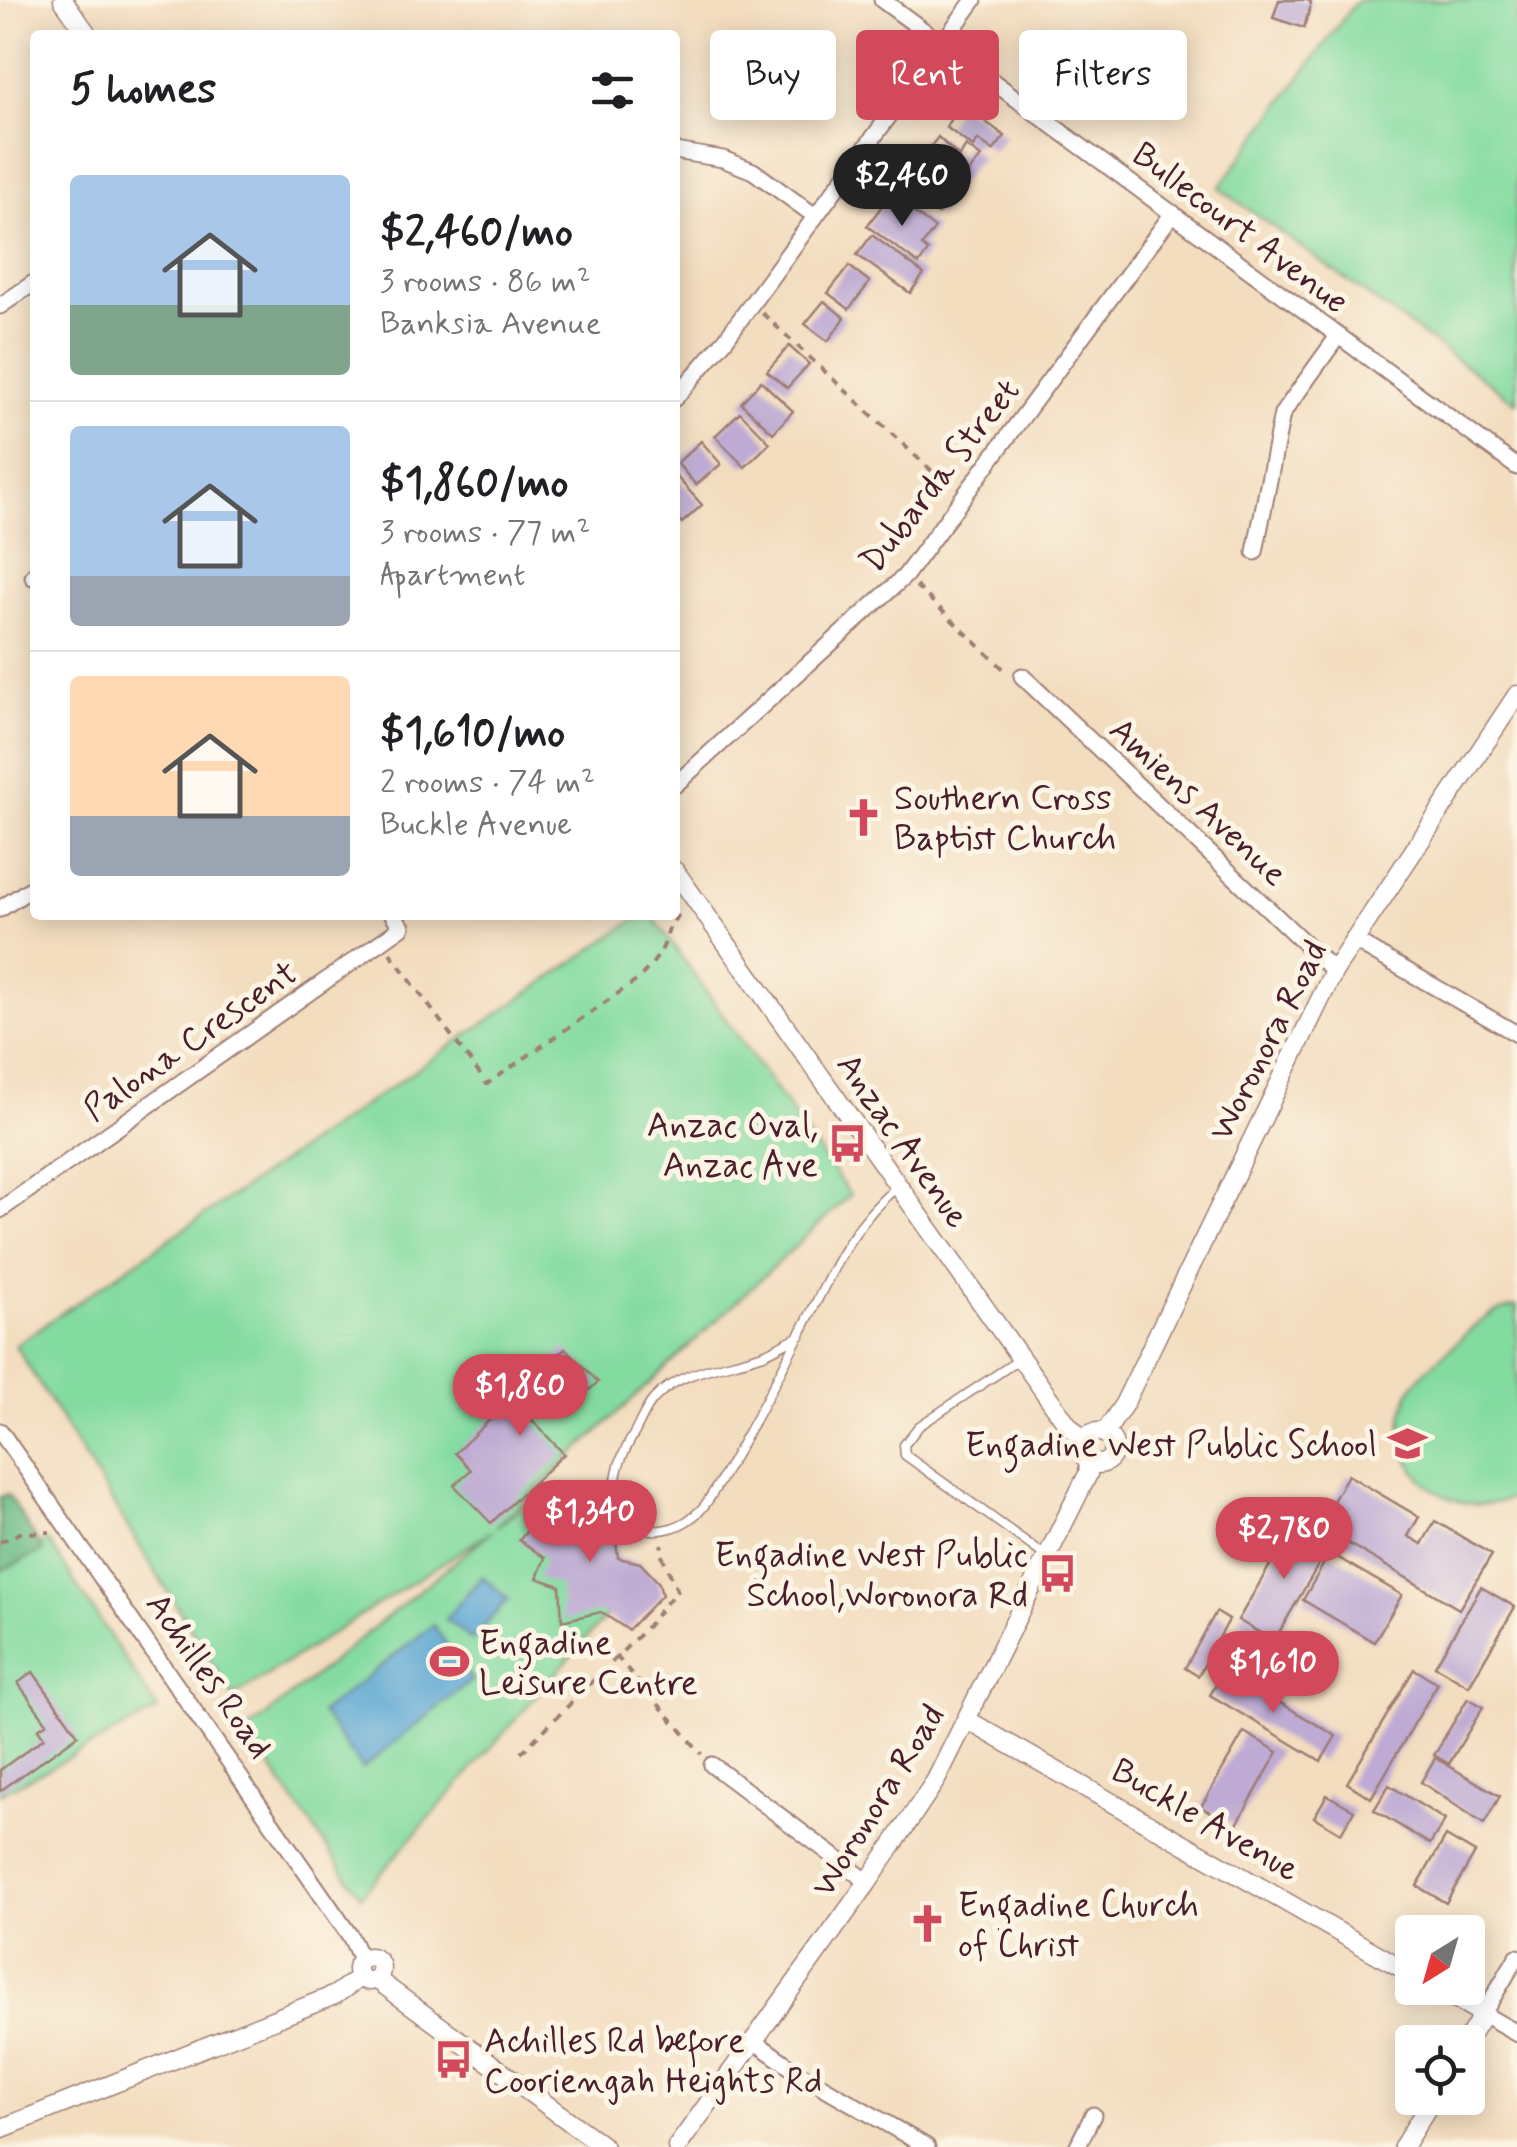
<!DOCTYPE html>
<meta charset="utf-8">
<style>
:root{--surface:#fff;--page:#f2f2f2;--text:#202124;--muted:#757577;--line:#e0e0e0;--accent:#d1495b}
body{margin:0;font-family:Mynerve,sans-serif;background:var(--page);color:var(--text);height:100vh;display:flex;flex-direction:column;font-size:38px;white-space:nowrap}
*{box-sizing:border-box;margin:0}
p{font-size:32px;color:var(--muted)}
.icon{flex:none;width:55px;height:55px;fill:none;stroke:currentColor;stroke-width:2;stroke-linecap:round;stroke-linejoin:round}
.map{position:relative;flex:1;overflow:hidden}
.sheet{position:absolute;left:30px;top:30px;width:650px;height:890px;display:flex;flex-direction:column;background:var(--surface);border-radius:10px;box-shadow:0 5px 25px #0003}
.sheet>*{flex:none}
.banner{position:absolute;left:710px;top:30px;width:655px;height:90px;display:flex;gap:20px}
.needle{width:65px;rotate:217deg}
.fabs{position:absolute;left:1395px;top:1915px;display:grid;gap:20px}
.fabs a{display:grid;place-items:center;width:90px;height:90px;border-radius:10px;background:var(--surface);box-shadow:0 5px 25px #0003;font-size:50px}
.price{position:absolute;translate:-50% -85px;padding:0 22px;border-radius:35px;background:var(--accent);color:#fff;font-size:32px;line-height:65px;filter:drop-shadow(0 2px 5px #0008)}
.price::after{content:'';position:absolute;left:50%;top:60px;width:30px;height:22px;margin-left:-15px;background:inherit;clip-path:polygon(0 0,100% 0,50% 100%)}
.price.selected{background:#222;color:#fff}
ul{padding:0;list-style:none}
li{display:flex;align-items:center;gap:30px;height:250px;padding:0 40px}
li+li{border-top:2px solid var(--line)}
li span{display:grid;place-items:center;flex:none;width:280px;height:200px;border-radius:10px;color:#555}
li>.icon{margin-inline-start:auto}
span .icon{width:120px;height:120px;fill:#fffc;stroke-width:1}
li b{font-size:42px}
h2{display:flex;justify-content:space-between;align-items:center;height:120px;padding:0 40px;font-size:42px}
.pill{padding:0 35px;border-radius:10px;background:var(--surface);box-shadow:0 5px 25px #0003;font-size:35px;line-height:90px}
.pill.selected{background:var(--accent);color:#fff}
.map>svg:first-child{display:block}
.green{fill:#83dba0;stroke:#667d66;stroke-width:2.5}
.forest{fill:#6abb86;stroke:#5a6d58;stroke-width:2.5}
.water{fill:#5ca7d4;stroke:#536380;stroke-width:2.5}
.building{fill:#beaad4}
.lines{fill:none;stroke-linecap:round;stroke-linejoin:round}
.service-casing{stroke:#9e7e75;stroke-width:11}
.minor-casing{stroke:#9e7e75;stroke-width:19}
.tertiary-casing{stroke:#9e7e75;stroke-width:21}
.path{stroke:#9e7e75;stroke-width:4;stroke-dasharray:8 8;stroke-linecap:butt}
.service{stroke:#fff;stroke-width:8}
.minor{stroke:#fff;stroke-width:15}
.tertiary{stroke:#fff;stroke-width:18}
.labels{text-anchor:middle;stroke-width:10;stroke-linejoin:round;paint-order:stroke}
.street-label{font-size:35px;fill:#4a1f2b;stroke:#fcf5e5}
.poi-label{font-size:35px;fill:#4a1f2b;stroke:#fcf5e5;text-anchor:start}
</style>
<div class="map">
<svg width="1517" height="2147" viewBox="0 0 1517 2147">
<rect width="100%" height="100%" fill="#fcf5e5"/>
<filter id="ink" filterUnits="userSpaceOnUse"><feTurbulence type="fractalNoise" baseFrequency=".01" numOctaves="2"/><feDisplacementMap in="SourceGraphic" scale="20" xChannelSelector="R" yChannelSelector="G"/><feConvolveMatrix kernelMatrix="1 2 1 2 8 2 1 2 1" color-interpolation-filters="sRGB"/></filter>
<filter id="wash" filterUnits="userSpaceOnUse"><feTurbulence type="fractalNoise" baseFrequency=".0048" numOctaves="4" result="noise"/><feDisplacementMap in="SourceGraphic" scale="40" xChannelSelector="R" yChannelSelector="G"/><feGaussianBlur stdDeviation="2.25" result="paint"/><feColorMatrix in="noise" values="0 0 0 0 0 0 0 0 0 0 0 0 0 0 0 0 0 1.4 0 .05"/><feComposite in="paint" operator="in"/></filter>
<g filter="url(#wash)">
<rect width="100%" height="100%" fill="#f3ddbf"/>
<g class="green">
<path d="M1357,0H1517V403L1219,188Z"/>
<path d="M642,915H652L850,1195L496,1527L527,1504L628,1591L361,1896L246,1732L492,1531L233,1697L15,1345Z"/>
<path d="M1517,1306V1495C1457,1527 1384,1472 1405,1405C1412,1379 1434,1363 1453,1346C1473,1327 1489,1310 1517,1306Z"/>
<path d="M48,1541L158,1710L0,1794V1563Z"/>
</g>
<path class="forest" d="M8,1494L43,1551L0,1571V1497Z"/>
<g class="water">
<path d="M482,1576L508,1599L472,1640L445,1619Z"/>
<path d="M433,1625L472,1680L362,1769L321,1713Z"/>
</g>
<g id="blocks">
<g class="building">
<path d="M1279,0H1308L1311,3L1304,28L1273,18Z"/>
<path d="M960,103L1005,136L993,151L978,140L973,147L946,127Z"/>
<path d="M938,137L959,157L966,146L981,157L960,183L956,180L954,183L921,159Z"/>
<path d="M915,166L953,195L938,214L900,186Z"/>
<path d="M890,195L935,228L922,246L928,251L919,264L867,226Z"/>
<path d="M872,235L924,274L910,293L857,255Z"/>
<path d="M849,266L870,282L849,309L828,293Z"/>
<path d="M824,301L845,318L828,341L805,324Z"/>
<path d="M789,346L809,364L787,388L767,371Z"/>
<path d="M761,381L793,411L773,433L741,403Z"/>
<path d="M740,412L770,443L745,467L715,436Z"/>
<path d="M701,441L721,464L696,485L677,463Z"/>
<path d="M675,475L702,505L682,523L675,516Z"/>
<path d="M565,1348L598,1382L566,1412L553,1398L531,1419L564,1454L491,1523L454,1485L471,1470L455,1453Z"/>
<path d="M1348,1475L1419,1517L1408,1536L1422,1544L1435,1521L1492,1555L1459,1609L1319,1526Z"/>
<path d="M583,1491L594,1521L613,1518L618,1558L640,1563L659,1583L662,1595L628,1630L601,1612L562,1621L560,1586L537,1578L545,1558L519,1540L546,1510Z"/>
<path d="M1294,1524L1330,1545L1274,1641L1238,1620Z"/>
<path d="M1330,1553L1402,1595L1374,1642L1303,1600Z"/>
<path d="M1481,1587L1515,1607L1469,1686L1435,1666Z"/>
<path d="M1216,1612L1229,1620L1198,1676L1185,1668Z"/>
<path d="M1414,1669L1438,1683L1371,1798L1347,1783Z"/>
<path d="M1225,1670L1336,1736L1321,1761L1210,1695Z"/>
<path d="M33,1672L78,1735L0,1791V1770L44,1738L38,1729L47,1723L18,1683Z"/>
<path d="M1468,1698L1483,1707L1449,1764L1434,1755Z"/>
<path d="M1244,1732L1278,1752L1236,1826L1201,1807Z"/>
<path d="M1435,1758L1500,1796L1484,1824L1421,1782Z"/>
<path d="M1389,1785L1445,1820L1430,1844L1374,1810Z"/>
<path d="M1327,1795L1354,1810L1341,1833L1314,1817Z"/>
<path d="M1446,1836L1475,1853L1446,1903L1417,1886Z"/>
</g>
</g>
</g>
<g filter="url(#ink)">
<use href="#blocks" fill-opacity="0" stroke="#9e7e75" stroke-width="2.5"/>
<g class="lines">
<defs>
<g id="service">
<path d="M800,1336C788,1341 777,1348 766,1353C729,1367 682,1368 654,1399C646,1407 641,1421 635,1432C624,1451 612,1473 617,1496C629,1547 687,1535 709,1499C743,1445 772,1388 801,1332C829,1279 850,1225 897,1187"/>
<path d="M1020,1359L919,1426L904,1445L905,1455L1047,1557"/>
</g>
<g id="minor">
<path d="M882,0L1517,467"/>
<path d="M675,151L723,159L753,171L815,216"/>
<path d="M0,306L35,282"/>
<path d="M675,398L725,340L974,0"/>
<path d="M1255,552L1282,414L1338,336"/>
<path d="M33,577L35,574"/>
<path d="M1022,676L1334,971"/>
<path d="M675,785L905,576L1173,213"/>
<path d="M0,909L35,886"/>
<path d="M1353,940L1517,1034"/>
<path d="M0,1210L402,927L393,915"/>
<path d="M0,1431L350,1936L361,1959"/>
<path d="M712,1765L868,1882"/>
<path d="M1517,1957L1483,2014L1517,2033"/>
<path d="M754,2041L796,2071L927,2147"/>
<path d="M1077,2147L1093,2115"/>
</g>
<g id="tertiary">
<path d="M63,0L88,35"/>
<path d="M675,871L1068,1425L1085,1442"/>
<path d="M1106,1431L1124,1404L1334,971L1517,695"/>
<circle cx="1098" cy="1448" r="16"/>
<path d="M967,1720L1412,1974"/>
<circle cx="369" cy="1969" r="12"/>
<path d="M376,1979L604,2147"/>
<path d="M1437,1988L1483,2014L1466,2042"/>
<path d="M0,2129L335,1995L360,1977"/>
<path d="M677,2147L868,1882L936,1780L1088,1474L1089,1463"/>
<path d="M1403,2147L1433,2098"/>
</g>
</defs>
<use href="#service" class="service-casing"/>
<use href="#minor" class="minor-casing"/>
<use href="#tertiary" class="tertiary-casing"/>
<g class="path">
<path d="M762,313L949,487"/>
<path d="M916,586L1007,672"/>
<path d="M390,953L487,1084L636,981C646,971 656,961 663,947C670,930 666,925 683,912"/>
<path d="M0,1542L20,1533L50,1532"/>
<path d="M616,1656L702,1754"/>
<path d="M521,1753L643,1631L677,1590L660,1551L662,1544"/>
</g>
<use href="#service" class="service"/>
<use href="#minor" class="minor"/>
<use href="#tertiary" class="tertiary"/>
</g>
</g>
<defs>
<symbol id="church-bare" viewBox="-9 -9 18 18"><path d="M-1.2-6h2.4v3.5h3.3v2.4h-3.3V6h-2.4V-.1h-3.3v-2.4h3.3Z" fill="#d1495b" stroke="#fcf5e5" stroke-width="2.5" paint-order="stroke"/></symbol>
<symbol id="bus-bare" viewBox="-9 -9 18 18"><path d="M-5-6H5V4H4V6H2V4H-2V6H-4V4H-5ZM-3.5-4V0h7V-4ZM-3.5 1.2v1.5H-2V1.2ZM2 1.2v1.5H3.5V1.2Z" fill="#d1495b" stroke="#fcf5e5" stroke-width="2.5" paint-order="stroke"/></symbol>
<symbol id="school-bare" viewBox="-9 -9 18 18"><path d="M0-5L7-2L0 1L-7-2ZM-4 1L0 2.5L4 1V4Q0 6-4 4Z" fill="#d1495b" stroke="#fcf5e5" stroke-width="2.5" paint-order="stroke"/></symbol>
<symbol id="stadium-bare" viewBox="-9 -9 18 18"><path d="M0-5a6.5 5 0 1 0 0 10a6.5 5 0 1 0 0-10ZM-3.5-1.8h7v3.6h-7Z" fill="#d1495b" stroke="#fcf5e5" stroke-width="2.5" paint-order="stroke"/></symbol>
</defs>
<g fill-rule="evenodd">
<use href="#church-bare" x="836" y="790" width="55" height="55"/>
<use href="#bus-bare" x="820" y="1116" width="55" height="55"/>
<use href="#school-bare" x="1380" y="1416" width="55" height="55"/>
<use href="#bus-bare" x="1030" y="1546" width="55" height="55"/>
<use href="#stadium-bare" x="422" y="1634" width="55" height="55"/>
<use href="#church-bare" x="900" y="1896" width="55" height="55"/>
<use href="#bus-bare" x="426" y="2032" width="55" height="55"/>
</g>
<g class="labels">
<g class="street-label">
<text transform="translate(1241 227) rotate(37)" y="12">Bullecourt Avenue</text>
<text transform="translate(939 475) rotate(-52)" y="12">Dubarda Street</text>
<text transform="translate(1199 801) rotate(43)" y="12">Amiens Avenue</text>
<text transform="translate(190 1040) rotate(-35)" y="12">Palona Crescent</text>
<text transform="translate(1267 1040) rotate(-63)" y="12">Woronora Road</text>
<text transform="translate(904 1140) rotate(55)" y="12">Anzac Avenue</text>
<text transform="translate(210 1675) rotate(55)" y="12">Achilles Road</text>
<text transform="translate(877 1800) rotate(-58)" y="12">Woronora Road</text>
<text transform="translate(1206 1819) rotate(30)" y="12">Buckle Avenue</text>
</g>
<g class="poi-label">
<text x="894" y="809">Southern Cross<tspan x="894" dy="40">Baptist Church</tspan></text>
<text x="818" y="1136" text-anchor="end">Anzac Oval,<tspan x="818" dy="40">Anzac Ave</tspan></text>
<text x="1377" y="1456" text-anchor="end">Engadine West Public School</text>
<text x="1028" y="1566" text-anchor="end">Engadine West Public<tspan x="1028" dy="40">School,Woronora Rd</tspan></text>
<text x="479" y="1654">Engadine<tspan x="479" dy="40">Leisure Centre</tspan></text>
<text x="958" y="1916">Engadine Church<tspan x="958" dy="40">of Christ</tspan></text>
<text x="484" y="2052">Achilles Rd before<tspan x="484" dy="40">Cooriengah Heights Rd</tspan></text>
</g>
</g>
</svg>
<div class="fabs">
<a><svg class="needle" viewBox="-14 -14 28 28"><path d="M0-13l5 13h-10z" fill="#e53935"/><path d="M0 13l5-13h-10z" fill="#757577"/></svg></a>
<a><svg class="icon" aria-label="locate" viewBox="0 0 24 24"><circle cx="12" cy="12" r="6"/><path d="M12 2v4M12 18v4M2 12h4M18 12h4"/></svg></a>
</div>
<b class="price selected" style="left:902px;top:229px">$2,460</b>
<b class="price" style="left:520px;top:1439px">$1,860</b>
<b class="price" style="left:590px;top:1565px">$1,340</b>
<b class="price" style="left:1284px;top:1582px">$2,780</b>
<b class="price" style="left:1273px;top:1716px">$1,610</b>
<div class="banner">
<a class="pill">Buy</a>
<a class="pill selected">Rent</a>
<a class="pill">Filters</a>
</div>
<section class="sheet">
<h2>5 homes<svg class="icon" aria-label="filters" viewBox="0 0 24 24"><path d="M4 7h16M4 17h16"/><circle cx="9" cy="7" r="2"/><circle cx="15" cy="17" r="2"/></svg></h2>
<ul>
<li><span style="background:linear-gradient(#a9c7e8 65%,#7fa58c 0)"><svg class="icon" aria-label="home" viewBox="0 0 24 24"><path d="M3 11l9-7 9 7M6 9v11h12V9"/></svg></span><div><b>$2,460/mo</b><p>3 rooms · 86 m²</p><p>Banksia Avenue</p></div></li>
<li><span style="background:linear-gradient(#a9c7e8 75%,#9aa5b1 0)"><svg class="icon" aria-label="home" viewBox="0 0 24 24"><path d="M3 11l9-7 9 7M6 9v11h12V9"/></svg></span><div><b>$1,860/mo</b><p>3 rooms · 77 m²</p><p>Apartment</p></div></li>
<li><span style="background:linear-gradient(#ffd9b3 70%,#9aa5b1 0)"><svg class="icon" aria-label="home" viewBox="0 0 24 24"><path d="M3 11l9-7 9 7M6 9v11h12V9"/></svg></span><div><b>$1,610/mo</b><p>2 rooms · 74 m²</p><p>Buckle Avenue</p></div></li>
</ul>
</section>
</div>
